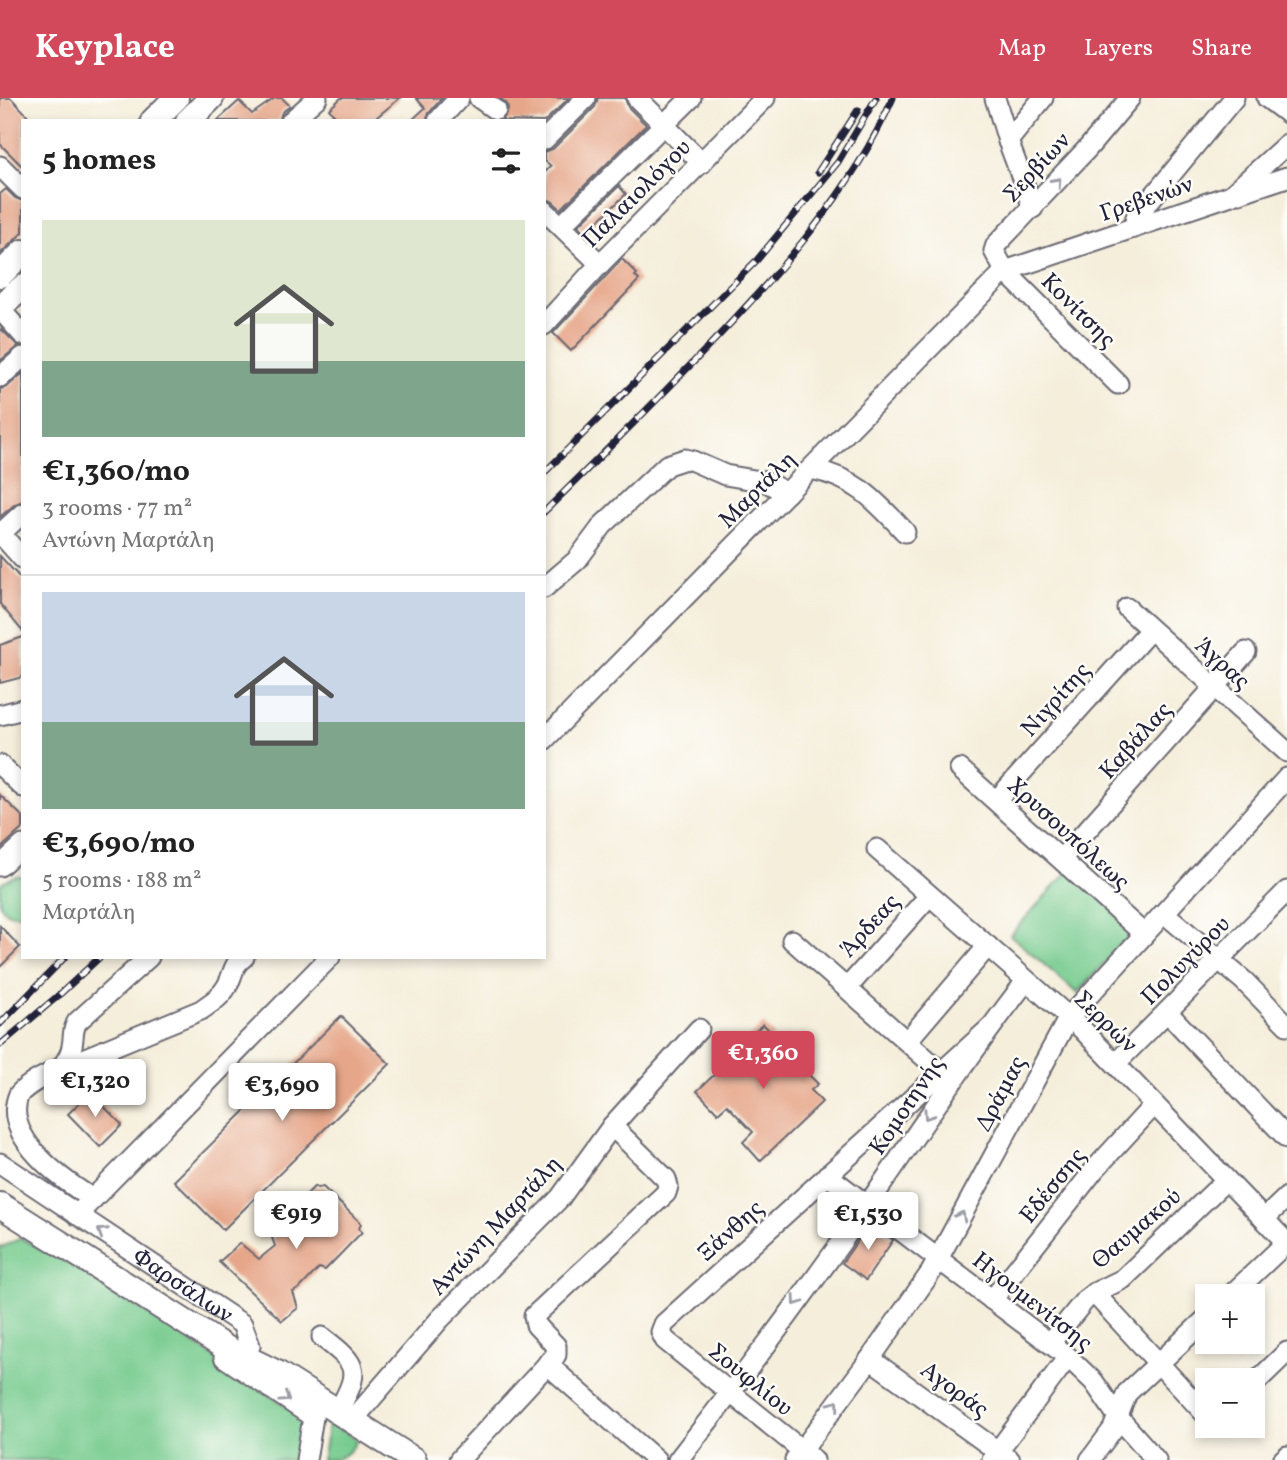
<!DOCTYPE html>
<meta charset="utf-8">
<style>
:root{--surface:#fff;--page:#f2f2f2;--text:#222;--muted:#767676;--line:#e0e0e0;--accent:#d1495b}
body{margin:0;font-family:Vollkorn,serif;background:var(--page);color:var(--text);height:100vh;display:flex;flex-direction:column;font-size:26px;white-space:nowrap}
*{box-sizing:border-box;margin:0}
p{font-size:23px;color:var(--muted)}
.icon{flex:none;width:38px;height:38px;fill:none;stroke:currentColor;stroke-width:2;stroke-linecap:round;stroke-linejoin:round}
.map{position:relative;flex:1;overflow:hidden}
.details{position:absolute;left:21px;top:21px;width:525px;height:840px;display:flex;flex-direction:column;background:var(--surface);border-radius:0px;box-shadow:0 4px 10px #0003}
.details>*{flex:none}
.tools{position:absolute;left:1195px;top:1186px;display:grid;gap:14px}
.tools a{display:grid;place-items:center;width:70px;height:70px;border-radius:0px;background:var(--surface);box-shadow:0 4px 10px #0003;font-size:35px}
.price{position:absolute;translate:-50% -60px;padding:0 16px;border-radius:7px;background:#fff;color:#222;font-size:23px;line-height:46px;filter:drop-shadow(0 2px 4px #0008)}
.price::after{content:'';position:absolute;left:50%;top:42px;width:21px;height:16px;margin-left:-10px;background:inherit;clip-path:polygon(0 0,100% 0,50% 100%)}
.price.active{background:var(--accent);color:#fff}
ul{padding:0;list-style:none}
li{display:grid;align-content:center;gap:14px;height:371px;padding:0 21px}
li+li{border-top:2px solid var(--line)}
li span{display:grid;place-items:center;height:217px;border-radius:0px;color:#555}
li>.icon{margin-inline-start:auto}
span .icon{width:126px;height:126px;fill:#fffc;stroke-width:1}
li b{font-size:30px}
h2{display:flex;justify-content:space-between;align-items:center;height:84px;padding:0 21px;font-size:30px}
header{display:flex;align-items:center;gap:42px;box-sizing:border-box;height:98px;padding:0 35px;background:var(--accent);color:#fff}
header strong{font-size:33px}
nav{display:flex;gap:38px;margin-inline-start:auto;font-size:24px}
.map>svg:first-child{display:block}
.green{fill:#75ca8d;stroke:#4c7664;stroke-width:2}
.building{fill:#e6a689}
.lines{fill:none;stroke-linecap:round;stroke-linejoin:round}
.minor-casing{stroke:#6c6973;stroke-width:23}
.major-casing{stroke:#6c6973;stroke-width:28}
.minor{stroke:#fff;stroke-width:19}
.major{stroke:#fff;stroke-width:24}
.rail-casing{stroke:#22223b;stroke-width:7}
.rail{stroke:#fdfcf7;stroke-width:4.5;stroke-dasharray:13;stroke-linecap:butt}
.oneway{stroke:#9c9ca7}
.labels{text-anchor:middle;stroke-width:5;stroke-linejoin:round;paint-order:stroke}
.street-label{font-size:24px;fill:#22223b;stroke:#fdfcf7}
</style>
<header>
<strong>Keyplace</strong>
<nav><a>Map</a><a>Layers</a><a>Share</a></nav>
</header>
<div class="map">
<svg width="1287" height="1362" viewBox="0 0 1287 1362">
<rect width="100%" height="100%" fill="#fdfcf7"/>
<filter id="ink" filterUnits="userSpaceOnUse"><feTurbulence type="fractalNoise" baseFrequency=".0143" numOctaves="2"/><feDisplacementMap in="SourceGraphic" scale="14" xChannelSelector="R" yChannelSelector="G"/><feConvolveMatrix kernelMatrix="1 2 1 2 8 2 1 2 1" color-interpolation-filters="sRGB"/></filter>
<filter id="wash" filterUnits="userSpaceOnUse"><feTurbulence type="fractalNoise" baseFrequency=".00686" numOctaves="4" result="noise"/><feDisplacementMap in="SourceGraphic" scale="28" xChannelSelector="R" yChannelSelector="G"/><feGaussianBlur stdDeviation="1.57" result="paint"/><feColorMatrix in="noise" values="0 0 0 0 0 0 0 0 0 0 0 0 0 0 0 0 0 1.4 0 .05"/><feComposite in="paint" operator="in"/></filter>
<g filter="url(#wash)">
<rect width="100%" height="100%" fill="#f5eedb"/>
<g class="green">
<path d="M1069,772L1135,832L1077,895L1010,837Z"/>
<path d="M16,778L23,779V815C13,818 5,815 0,807V787L4,783Z"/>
<path d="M21,1140L69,1166L212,1257L306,1322L298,1362H0V1150Z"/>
<path d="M329,1324L357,1342C349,1358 339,1362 322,1362Z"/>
</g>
<g id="blocks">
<g class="building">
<path d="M0,0H11L33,23H23V69L0,46Z"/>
<path d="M275,0H282L290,8L282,14L279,23H217L239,3L252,16Z"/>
<path d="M341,0H400L372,23H339L329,11Z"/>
<path d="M416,0H442L429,15L426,23H411L425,10Z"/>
<path d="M500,0H569L544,24L502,23L508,12L507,6Z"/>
<path d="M598,0H625L628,9L646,27L561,111L552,103L544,100V75L551,68L544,62V54L553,51L595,9Z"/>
<path d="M619,88L626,96L586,135L578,128Z"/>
<path d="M6,91L15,100L23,103V134L0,156V96Z"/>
<path d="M622,161L637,176L635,178L639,182L571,253L553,235Z"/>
<path d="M1,231L18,248L0,263V232Z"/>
<path d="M23,275V403L15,406L0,419V291L7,289Z"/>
<path d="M0,458L23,483V534L0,506Z"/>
<path d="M23,539V579L0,585V547Z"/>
<path d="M0,697L23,719V730L0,751Z"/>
<path d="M0,828L20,849L0,869Z"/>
<path d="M341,918L390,966L223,1132L174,1083Z"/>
<path d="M763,926L774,937L772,939L818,986L811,992L822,1004L760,1063L743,1044L753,1034L727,1007L718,1015L697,993L738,954L736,951Z"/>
<path d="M90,994L122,1027L100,1049L68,1016Z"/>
<path d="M315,1088L317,1090L323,1089L361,1125L359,1131L362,1134L325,1172L319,1170L300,1190L293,1194L298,1210L282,1223L219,1164L240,1145L259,1161L275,1148L272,1140L279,1133L278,1130L280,1128L277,1125Z"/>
<path d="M870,1125L893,1142L866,1182L842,1165Z"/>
</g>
</g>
</g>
<g filter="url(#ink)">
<use href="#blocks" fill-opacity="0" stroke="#6c6973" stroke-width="2"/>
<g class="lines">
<defs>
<g id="minor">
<path d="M479,0L496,12"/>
<path d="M637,0L702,65"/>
<path d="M995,0L1008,43L1033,110"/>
<path d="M1267,0L1287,15"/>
<path d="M291,23L317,0"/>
<path d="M438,23L459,0"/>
<path d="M544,42L586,0"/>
<path d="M1008,43L1043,0"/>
<path d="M0,68L23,91"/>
<path d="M1239,95L1287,79"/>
<path d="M544,112L600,166"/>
<path d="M561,128L691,0"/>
<path d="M1134,130L1136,119L1234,0"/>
<path d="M0,206L7,219L23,237"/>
<path d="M544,227L600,166L765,0"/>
<path d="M0,279L23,259"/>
<path d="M1118,286L1005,173L994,153L996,147L1088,50L1130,0"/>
<path d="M811,371C856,380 875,402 905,434"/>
<path d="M0,435L23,461"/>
<path d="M0,436L23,415"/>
<path d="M544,490L577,462L603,427L667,367L685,361L693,363L725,377L766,384L787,395"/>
<path d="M1127,510L1287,654"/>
<path d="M0,617L23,611"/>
<path d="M544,642L1005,173L1231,97L1287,46"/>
<path d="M0,667L23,689"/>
<path d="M960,671L1144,836"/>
<path d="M996,703L1150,532"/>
<path d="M877,751L1081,930L1287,1145"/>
<path d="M1061,761L1246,554"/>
<path d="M0,768L23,747"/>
<path d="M1164,815L1244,883L1287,927"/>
<path d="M792,842L948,980"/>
<path d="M847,890L929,798"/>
<path d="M1168,915L1287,1040"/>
<path d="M907,943L988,848"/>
<path d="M1116,965L1287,793"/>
<path d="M61,970C66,963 71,957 72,948C74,939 72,932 77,924L149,859"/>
<path id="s1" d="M0,1065L242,1226L250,1248"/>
<path d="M827,1077L1068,1259L1094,1284L1118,1319L1156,1362"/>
<path d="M93,1101C64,1083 0,1039 19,996C30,984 47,977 61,970L201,912C211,905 221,899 227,888C234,877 231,868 244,859"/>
<path d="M77,1117L330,859"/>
<path d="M1264,1121L1287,1099"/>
<path d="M1094,1195L1208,1319"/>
<path d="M1229,1199L1287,1144"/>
<path d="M992,1202L1095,1071L1154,1007"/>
<path d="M322,1239C360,1268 360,1272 338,1314"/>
<path d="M1050,1245L1085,1202L1094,1195L1123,1181L1226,1082"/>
<path d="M224,1259L313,1319"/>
<path d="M870,1261L1010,1362"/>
<path d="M547,1266L656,1362"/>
<path d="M1253,1287L1287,1254"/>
<path d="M352,1323L440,1221L560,1100L612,1028L699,931"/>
<path d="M992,1361L1068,1259"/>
<path d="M306,1362L313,1319L311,1307"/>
<path d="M459,1362L556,1257V1248L536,1227L534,1218L666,1095L668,1088L666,1081L612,1028"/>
<path d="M678,1362C744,1278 808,1192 869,1105C921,1030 970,955 1026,883"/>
<path d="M795,1362L870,1261L931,1174L1069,919L1287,680"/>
<path d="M814,1362L665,1242L661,1234L664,1226L991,929"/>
<path d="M1090,1362L1113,1331L1127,1295L1208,1219"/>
<path d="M1283,1362L1287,1358"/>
</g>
<g id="major">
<path d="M153,23L176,0"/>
<path d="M188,23L211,0"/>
<path d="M0,177L23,154"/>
<path d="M0,209L23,189"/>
<path d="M0,1107L226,1250L277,1275L414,1362"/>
</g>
</defs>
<use href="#minor" class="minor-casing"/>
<use href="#major" class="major-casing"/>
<use href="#minor" class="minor"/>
<use href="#major" class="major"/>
<defs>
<g id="rail">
<path d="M818,74L858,12"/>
<path d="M544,375L757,162L838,64L876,0"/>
<path d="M544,414C599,360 653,306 706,251C778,176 851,96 893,0"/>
<path d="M0,926L65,859"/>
<path d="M0,947L59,897L100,859"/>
</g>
</defs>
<use href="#rail" class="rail-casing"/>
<use href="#rail" class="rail"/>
</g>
<defs><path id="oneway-chevron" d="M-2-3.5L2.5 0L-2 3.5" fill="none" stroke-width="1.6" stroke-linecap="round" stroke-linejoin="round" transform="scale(1.75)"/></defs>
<g class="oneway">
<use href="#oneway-chevron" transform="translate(1057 84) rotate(-48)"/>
<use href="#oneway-chevron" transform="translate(928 1017) rotate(124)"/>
<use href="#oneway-chevron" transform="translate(961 1118) rotate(-62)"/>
<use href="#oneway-chevron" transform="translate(102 1134) rotate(-147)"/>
<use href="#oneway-chevron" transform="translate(797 1203) rotate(126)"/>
<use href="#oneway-chevron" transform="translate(285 1300) rotate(34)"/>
<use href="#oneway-chevron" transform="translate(835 1307) rotate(-53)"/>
</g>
</g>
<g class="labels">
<g class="street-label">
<text transform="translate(1036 69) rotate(-47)" y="8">Σερβίων</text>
<text transform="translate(636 95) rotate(-45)" y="8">Παλαιολόγου</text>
<text transform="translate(1146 100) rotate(-19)" y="8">Γρεβενών</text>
<text transform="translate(1079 212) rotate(45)" y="8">Κονίτσης</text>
<text transform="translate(757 391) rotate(-45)" y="8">Μαρτάλη</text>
<text transform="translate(1223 565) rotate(42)" y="8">Άγρας</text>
<text transform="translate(1055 601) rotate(-48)" y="8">Νιγρίτης</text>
<text transform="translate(1135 642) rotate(-48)" y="8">Καβάλας</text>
<text transform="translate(1069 735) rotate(42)" y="8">Χρυσουπόλεως</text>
<text transform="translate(869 827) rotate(-48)" y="8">Άρδεας</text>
<text transform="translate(1185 862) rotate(-45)" y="8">Πολυγύρου</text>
<text transform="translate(1106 923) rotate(44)" y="8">Σερρών</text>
<text transform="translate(1000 995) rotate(-62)" y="8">Δράμας</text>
<text transform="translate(906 1007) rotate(-56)" y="8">Κομοτηνής</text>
<text transform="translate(1052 1087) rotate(-51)" y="8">Εδέσσης</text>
<text transform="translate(495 1127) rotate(-47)" y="8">Αντώνη Μαρτάλη</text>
<text transform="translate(1136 1130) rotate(-41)" y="8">Θαυμακού</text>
<text transform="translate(730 1132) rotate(-42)" y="8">Ξάνθης</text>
<text dy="8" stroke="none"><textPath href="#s1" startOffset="220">Φαρσάλων</textPath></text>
<text transform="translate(1033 1203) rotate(38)" y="8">Ηγουμενίτσης</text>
<text transform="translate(751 1281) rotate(39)" y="8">Σουφλίου</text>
<text transform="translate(955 1291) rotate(36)" y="8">Αγοράς</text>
</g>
</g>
</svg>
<div class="tools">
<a>+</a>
<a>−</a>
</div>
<b class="price active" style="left:763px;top:993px">€1,360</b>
<b class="price" style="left:95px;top:1021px">€1,320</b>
<b class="price" style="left:282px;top:1025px">€3,690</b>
<b class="price" style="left:296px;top:1153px">€919</b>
<b class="price" style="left:868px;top:1154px">€1,530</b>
<section class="details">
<h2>5 homes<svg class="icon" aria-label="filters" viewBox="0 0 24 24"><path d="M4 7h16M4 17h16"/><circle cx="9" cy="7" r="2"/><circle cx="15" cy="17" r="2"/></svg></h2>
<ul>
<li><span style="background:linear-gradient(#dfe7d0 65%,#7fa58c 0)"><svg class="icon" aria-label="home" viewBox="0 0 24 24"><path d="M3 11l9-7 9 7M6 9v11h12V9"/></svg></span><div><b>€1,360/mo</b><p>3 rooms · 77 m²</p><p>Αντώνη Μαρτάλη</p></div></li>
<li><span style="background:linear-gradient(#c9d6e8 60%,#7fa58c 0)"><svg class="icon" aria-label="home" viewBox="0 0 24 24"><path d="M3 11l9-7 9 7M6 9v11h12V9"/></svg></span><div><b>€3,690/mo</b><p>5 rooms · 188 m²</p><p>Μαρτάλη</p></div></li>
</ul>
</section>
</div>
